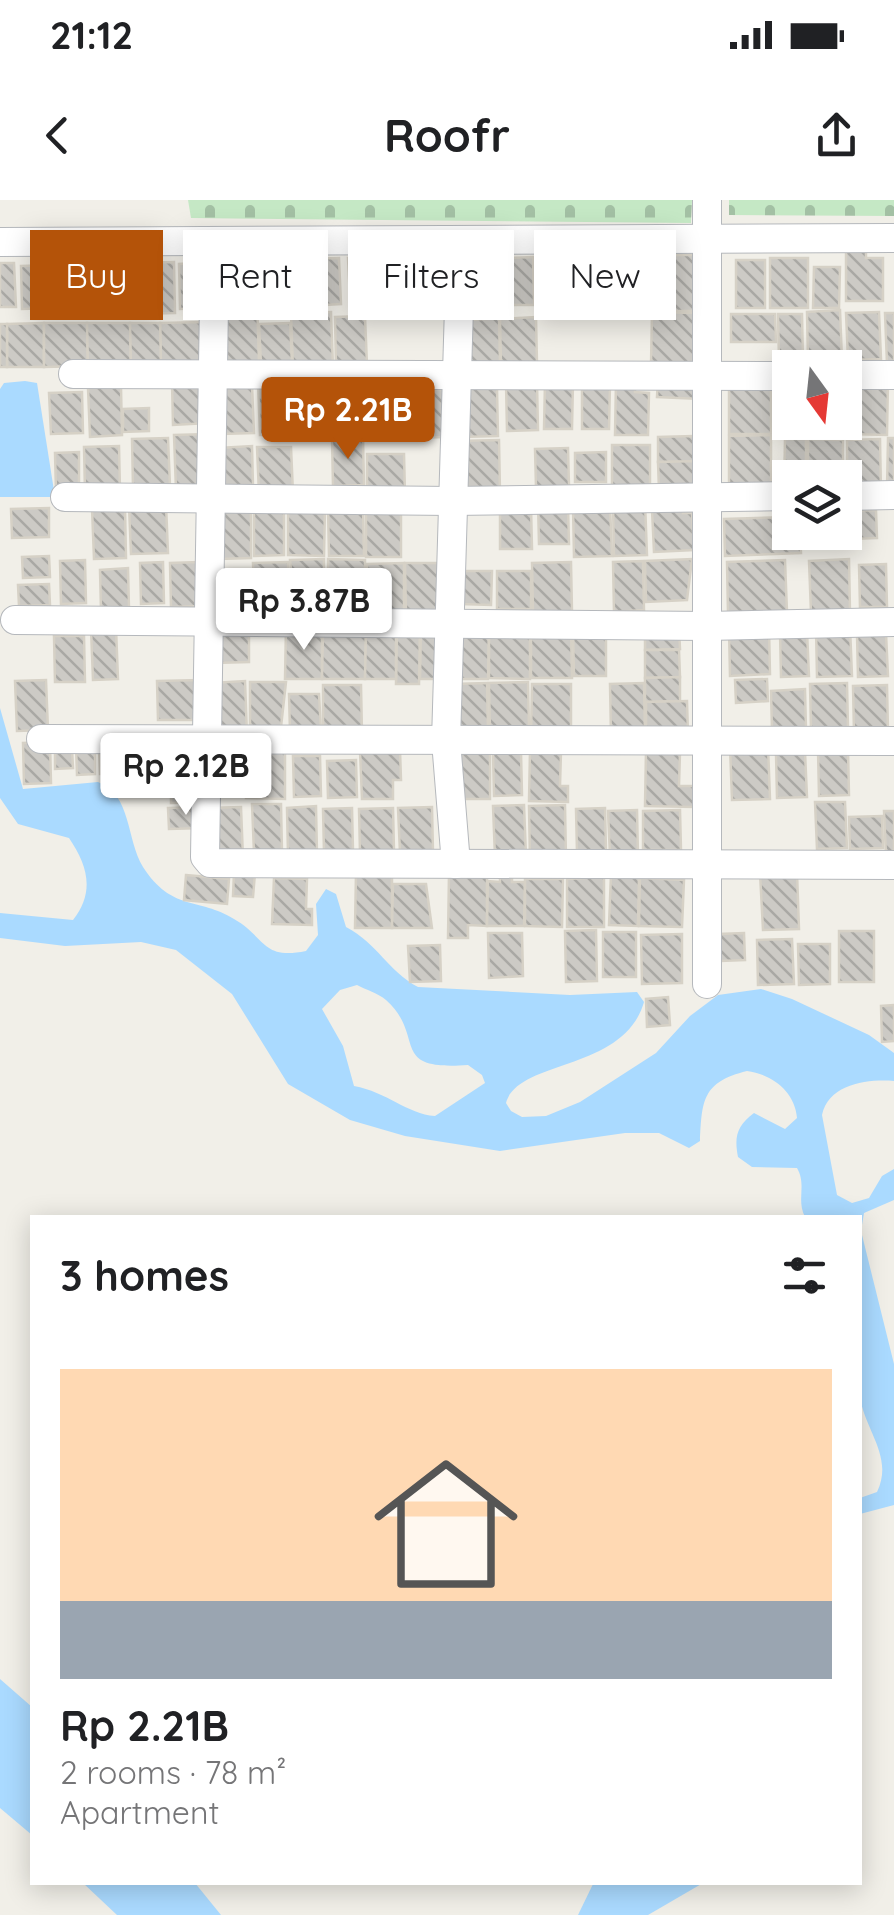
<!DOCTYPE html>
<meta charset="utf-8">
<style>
:root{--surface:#fff;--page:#f2f2f2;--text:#202124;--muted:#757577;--accent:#b45309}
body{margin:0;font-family:Quicksand,sans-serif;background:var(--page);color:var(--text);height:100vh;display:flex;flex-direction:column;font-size:38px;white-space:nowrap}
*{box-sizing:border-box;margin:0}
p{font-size:32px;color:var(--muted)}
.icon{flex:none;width:55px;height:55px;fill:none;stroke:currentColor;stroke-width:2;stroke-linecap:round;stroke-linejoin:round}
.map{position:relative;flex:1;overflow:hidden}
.side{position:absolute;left:30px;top:1015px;width:832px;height:670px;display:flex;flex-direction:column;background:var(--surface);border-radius:0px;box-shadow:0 5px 25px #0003}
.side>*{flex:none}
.hud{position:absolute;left:30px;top:30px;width:835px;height:90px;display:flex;gap:20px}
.needle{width:65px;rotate:165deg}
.controls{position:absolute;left:772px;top:150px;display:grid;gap:20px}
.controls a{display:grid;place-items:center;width:90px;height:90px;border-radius:0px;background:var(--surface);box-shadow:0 5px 25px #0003;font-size:50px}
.price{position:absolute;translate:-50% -85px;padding:0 22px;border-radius:10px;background:#fff;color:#222;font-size:32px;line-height:65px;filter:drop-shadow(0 2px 5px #0008)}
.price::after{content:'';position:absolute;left:50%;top:60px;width:30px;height:22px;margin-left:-15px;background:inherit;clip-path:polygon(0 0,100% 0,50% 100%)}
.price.selected{background:var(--accent);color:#fff}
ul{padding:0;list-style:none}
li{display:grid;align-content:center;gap:20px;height:530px;padding:0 30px}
li span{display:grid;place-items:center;height:310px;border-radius:0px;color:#555}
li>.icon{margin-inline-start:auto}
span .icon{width:180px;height:180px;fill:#fffc;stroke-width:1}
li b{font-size:42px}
h2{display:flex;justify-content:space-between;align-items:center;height:120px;padding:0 30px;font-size:42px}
.tag{padding:0 35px;border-radius:0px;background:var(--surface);box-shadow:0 5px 25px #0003;font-size:35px;line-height:90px}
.tag.selected{background:var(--accent);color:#fff}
.status{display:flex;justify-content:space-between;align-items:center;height:70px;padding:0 50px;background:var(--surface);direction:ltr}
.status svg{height:28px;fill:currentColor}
header{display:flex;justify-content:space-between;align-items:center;height:130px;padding:0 30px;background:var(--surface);font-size:45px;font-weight:700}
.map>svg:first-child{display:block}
.cemetery{fill:url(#cemetery-stones)}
.water{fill:#aadaff;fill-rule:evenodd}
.building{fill:url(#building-back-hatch);stroke:#d6d1c6;stroke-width:2.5}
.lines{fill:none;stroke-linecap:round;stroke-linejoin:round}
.street-casing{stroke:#b5b8bc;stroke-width:30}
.street{stroke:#fff;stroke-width:28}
</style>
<div class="status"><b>21:12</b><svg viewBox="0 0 49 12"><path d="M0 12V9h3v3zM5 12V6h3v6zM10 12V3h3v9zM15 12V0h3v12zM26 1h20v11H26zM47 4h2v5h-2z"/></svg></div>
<header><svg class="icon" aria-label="back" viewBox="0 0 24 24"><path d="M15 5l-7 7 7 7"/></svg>Roofr<svg class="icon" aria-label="share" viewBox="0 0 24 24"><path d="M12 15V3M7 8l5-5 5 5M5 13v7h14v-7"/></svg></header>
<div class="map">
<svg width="894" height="1715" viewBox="0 0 894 1715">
<defs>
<pattern id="cemetery-stones" width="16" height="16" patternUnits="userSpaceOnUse" patternTransform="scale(2.5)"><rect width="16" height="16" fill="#c5e8c5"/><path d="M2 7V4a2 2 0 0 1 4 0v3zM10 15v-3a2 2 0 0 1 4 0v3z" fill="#a3c0a4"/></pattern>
<pattern id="building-back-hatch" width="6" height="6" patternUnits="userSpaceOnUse" patternTransform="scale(2.5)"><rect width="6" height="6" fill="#cccac5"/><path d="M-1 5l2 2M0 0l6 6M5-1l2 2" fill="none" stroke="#a9a8a4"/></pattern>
</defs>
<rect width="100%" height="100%" fill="#f1efe8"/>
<g class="cemetery">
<path d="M188,0H692L691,23L191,18Z"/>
<path d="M729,0H894V16L729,15Z"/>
</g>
<g class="water">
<path d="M25,181L37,183L55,297H0V189L4,183Z"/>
<path d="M0,508L23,589L98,582C132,595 126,639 143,667C172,712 199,697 234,719C266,737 261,760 306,751L318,735L316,704L326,689L336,694L346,727C378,744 388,771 418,787L570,795L637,792L644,802C624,872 518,859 506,903L511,911L522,917L546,916L580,902L656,853L690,816L718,795L761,789L792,799L869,835L894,853V881C867,879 829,884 822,915L837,995L852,1003L869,998L882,976L894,969V1000L864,1013L861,1031L894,1164V1305L860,1314V1298L877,1292C894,1257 865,1231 860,1197C853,1144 860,1072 860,1018L805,1017C796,1000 807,985 797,968L752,967L738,957C734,936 737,926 754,913L785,929L797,918C795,891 771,874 747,871C702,882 702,901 700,941L689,948L659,933H625L500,951L405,936L350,920L288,884L232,794L176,750L141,742L65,746L0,738V713L73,720C95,692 88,666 69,638L18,624L0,598ZM357,785C366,790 378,793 386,800C427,837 387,871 468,865L482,875L485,883L435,916C407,914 387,892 354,886L343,846L322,809L340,790Z"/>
<path d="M0,1479L32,1507V1635L0,1608Z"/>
<path d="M594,1682H703V1683L648,1715H578Z"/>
<path d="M83,1683H195L221,1715H117Z"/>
</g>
<g class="building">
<path d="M846,49H866V58H883V101H846Z"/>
<path d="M621,55H652L651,111H620Z"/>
<path d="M653,55H695V111H652Z"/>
<path d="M453,56L455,109L419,110L418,57Z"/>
<path d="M378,57L380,98L350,99L348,58Z"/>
<path d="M414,57L416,114L386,115L384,58Z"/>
<path d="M500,57L501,109L465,110L464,58Z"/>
<path d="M533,57L534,105H511L509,58Z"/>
<path d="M129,58L130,106L95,107L94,59Z"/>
<path d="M339,58L341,104L307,106L306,59Z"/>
<rect x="770" y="58" width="38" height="50"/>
<path d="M298,60L299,105L270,106L269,61Z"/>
<rect x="736" y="60" width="29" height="48"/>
<path d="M174,62L175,113L137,114L135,63Z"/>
<path d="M209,62L210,108L180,109L179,64Z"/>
<path d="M260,62L261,93L228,94V63Z"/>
<path d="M0,63H14L16,107H0Z"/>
<path d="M53,65L54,108L22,109L21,66Z"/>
<path d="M540,67H577V114L540,115Z"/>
<path d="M814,67H840L839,108H813Z"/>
<path d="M257,98L259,164L224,165L222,99Z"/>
<path d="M840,110L842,160L808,161L807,112Z"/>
<path d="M331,112L333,168L293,169L291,113Z"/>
<path d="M652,112L694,113L693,165H651Z"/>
<path d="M879,112L881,159L848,160L846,113Z"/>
<path d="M885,113H894V164H887Z"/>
<path d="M731,114H775L776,142H731Z"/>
<path d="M778,114H802L803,162L779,163Z"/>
<path d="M365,116L367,165L336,166L335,117Z"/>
<path d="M536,117L537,163L501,164L500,119Z"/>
<path d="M499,118L500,164L470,165L469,120Z"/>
<path d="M204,122V165L161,166L160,123Z"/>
<path d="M44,123V167H7V124Z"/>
<path d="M44,123H87L88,166L44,167Z"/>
<path d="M87,123H130L131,166H88Z"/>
<path d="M130,123H160L161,166H131Z"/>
<path d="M290,123L292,163L261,164L259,124Z"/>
<rect x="0" y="124" width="7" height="43"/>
<path d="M658,178L701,180L700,199L657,197Z"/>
<rect x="336" y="180" width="32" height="53"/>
<rect x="729" y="180" width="42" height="54"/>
<path d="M207,181L208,223L173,225L172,182Z"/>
<path d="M326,181L327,229L297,231L296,182Z"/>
<path d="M616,181L635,182V192L649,193L648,235H615Z"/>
<path d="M289,182L291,234L260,235L258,183Z"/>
<path d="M537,182L538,230L507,231L506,183Z"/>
<path d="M545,182H573L572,229H544Z"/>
<path d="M849,182H888L887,235L848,234Z"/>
<path d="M582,183H610L609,229H582Z"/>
<path d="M252,185L254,233L221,234L219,186Z"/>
<path d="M121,187L122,235L90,237L88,188Z"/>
<path d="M773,187H790V222H808V233L772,232Z"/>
<path d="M497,188L498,236L460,237V189Z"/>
<path d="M444,189L446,237L409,238L408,190Z"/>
<path d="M82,192L83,233L51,234L49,193Z"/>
<path d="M404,192V238L371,239L370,193Z"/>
<path d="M149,208V231L123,232V209Z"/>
<path d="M808,222H844L843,234L808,233Z"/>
<path d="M209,234L211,289L176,290L174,235Z"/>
<path d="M771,235V290H729V236Z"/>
<path d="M693,236L694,262H658V237Z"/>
<path d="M363,237L364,285L333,286L332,238Z"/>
<path d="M168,238L170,286L133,287L132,239Z"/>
<path d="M888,238H894V290H887Z"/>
<path d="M785,239H806V278H790V290H784Z"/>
<path d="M808,239L843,240V278H808Z"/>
<path d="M880,239L881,292H847V240Z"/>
<path d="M499,240L500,293L458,294L457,241Z"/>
<rect x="612" y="245" width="38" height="48"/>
<path d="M119,246L120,291L85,292L84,247Z"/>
<path d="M252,246L253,286L220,287L219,248Z"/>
<path d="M257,247H291L293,293L259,294Z"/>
<path d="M568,248L569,286L536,287L535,249Z"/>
<path d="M79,252V292H56L55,253Z"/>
<path d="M606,252V282H575V253Z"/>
<path d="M367,254H404L405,294L367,295Z"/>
<path d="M700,261V290L659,291L658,262Z"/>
<path d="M284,302V355L254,356V309Z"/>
<path d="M538,302L568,306L569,344H539Z"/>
<path d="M645,302L647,355L614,356L613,303Z"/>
<path d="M166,304L168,353L131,354L129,306Z"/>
<path d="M363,305L364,356H329L328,309Z"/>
<rect x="366" y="305" width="35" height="52"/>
<path d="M610,305L612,356L574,357L573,306Z"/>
<path d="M500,306H531L532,349H500Z"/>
<path d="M125,307L126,358L94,359L92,308Z"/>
<path d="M49,308V337L12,338L11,309Z"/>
<path d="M251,308V358L219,359L218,309Z"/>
<path d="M325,308L324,356L288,355V309Z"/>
<path d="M683,308V313H692L694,350L654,352L652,310Z"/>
<path d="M876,310L877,338L852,339L851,311Z"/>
<path d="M790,317V332H800L801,353L725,356L724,319Z"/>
<path d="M49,356L50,377L23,378L22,357Z"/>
<path d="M324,359V417H296L290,360Z"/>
<path d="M328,359L365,360V414L328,415Z"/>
<path d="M692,359L687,400L646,402L645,361Z"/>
<path d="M849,359L850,412L811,413L809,361Z"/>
<path d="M85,360L86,403L61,404L60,361Z"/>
<path d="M785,360L787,412L728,414L727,362Z"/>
<path d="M643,361L644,410L614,412L613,362Z"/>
<path d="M163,362L164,403L141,404L140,363Z"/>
<path d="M199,362L200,406L171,407L170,363Z"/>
<path d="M288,362L290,410L255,411L253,363Z"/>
<path d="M571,362L572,411L533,412L532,363Z"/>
<path d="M404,363V415H368L367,364Z"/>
<path d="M405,363H446L447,414L406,415Z"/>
<path d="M886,364L887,407H860L859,365Z"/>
<path d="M128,368L129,409L101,411L100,370Z"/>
<path d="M461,371H492L491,405L461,404Z"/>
<rect x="497" y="371" width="34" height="38"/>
<path d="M49,384L50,405L19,406L18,385Z"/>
<path d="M286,426H322V479H285Z"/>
<path d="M215,427H249V462L215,463Z"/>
<path d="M397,427H420L419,484H396Z"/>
<path d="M850,427L852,476L817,477L816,428Z"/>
<path d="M116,428L118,479L93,480L91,429Z"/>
<path d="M421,428H443V479H420Z"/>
<path d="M454,428H489L488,479H454Z"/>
<path d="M489,428H530V479L489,478Z"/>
<path d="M531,428H571L572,478H531Z"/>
<path d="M645,428H679L680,449L645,450Z"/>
<path d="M769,428L770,474L730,476L729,429Z"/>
<path d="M606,430V476H574L573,431Z"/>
<path d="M807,431L809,476L781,477L780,432Z"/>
<path d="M323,432H366L365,479H322Z"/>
<path d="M366,432L396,433V479H365Z"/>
<path d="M886,433L888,476L858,477L857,434Z"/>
<path d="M54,436H84L85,482H55Z"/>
<path d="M645,450H679L680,477L645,478Z"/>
<path d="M680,477V501L645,502V478Z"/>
<path d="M767,479L768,501L736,503L735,480Z"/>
<path d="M46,480L48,530L17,531L15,481Z"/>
<path d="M201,480V520H158L157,481Z"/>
<path d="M245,481L247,535L214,536L213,483Z"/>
<path d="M250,482H286L280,536H250Z"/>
<path d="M528,482L529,530L490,531L489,483Z"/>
<path d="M487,483L488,531L454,532L453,484Z"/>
<path d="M644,483L645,535L611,536L610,484Z"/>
<path d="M847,483L848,528L811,529L810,484Z"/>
<path d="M532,484H571V536H531Z"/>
<path d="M323,485H361L362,534H323Z"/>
<path d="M887,485L888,531L854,533L853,486Z"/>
<path d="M805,489L806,530L772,531L771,491Z"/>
<path d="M289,494H319L321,531L290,532Z"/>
<path d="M687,501L688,534L646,535V502Z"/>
<path d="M50,542L51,583L24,584L23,543Z"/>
<path d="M146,544L148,585L126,586L125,545Z"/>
<path d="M181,544L182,574L155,575L154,545Z"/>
<path d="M246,545L285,546V599L246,598Z"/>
<path d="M76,546H95V574L77,575Z"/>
<path d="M768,546L770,599L732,600L730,547Z"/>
<path d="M122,548V573L100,574L99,549Z"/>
<path d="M55,549H72L73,568L55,569Z"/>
<path d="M848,549L849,595L819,596L818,550Z"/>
<path d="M400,550L401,580H393V599H362L360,551Z"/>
<rect x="459" y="550" width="31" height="49"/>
<path d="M530,551H561L560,586H568V602L529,601Z"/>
<path d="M646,551L680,552L679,586H694V607L645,606Z"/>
<path d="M521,552L522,595L494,596L493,553Z"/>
<path d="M805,552L807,597L777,598L776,553Z"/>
<path d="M293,556H320L321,596L294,597Z"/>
<path d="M356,560L357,597L328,598L327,561Z"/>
<path d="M201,579L202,602L171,603V580Z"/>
<path d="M815,602H845L847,648L817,649Z"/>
<path d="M252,604H281L282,652L254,653Z"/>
<path d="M524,605L526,656L495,657L493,606Z"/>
<path d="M565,605L566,660L530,661L529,606Z"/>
<path d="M316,606L317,654L288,655L287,608Z"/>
<path d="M203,607L204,628L169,629L168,608Z"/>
<path d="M241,607L243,658L211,659L209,608Z"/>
<path d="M432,607L433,652L400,653L398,608Z"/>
<path d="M352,608L353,651L324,652L323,609Z"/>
<path d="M393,608L394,651L360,652L359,609Z"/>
<path d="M605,608L606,651L577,652L576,609Z"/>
<path d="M637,610L638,656H610L608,611Z"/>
<path d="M680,610L681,650H643V611Z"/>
<path d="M884,611H894V655H886Z"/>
<path d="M882,616L883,648L850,649L849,617Z"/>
<path d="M234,672L255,673L253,697L233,696Z"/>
<path d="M797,672L799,729L763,730L760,673Z"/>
<path d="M356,673H392V728H355Z"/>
<path d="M449,673L487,674V726L468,725V738H448Z"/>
<path d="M500,673H512V682H525L524,726H487L488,681L500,682Z"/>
<path d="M584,674H604V727H567V679L584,678Z"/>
<path d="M611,674L639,675L638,726L609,725Z"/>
<path d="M186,675L229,679L227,704L184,700Z"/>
<path d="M274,678L307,679L306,709H312V725L272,724Z"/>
<path d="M640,678L684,680L682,727L639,726Z"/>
<path d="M525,679H563L562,727L525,726Z"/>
<path d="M393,684H426L432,728H392Z"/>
<path d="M596,730L597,781L566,782L565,731Z"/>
<rect x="839" y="731" width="35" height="51"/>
<rect x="603" y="732" width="33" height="45"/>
<path d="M488,733H522L523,776L489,778Z"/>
<path d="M744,733L745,760L721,761L719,734Z"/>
<path d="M682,734V783L642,784L641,735Z"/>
<path d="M792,739L794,784L758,785L757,740Z"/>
<path d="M798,744H830V784L799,785Z"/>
<path d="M440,745L441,781L410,782L408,746Z"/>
<path d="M668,797L670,825L647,827L646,799Z"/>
<path d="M894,805V841L882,842L881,806Z"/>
</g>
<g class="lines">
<defs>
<g id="street">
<path d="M0,42L894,38"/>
<path d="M215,43L205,657L210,663L894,665"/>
<path d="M73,174L790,176"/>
<path d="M845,175H894"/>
<path d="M845,296L894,295"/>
<path d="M65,297L452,301L790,296"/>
<path d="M15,420L707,426L894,422"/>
<path d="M41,539L894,541"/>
<path d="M456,664L446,541L461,40"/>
<path d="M707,784V0"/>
</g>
</defs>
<use href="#street" class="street-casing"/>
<use href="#street" class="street"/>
</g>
</svg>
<div class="controls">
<a><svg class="needle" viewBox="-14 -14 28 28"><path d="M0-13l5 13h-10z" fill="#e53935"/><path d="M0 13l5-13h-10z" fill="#757577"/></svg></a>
<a><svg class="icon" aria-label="layers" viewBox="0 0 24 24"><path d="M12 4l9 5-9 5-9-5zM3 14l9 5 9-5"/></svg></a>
</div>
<b class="price selected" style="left:348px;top:262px">Rp 2.21B</b>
<b class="price" style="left:304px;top:453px">Rp 3.87B</b>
<b class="price" style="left:186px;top:618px">Rp 2.12B</b>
<div class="hud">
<a class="tag selected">Buy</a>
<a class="tag">Rent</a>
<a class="tag">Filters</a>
<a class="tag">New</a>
</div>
<section class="side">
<h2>3 homes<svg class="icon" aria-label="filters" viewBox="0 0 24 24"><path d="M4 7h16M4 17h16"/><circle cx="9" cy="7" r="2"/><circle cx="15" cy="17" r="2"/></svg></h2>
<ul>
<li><span style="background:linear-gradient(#ffd9b3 75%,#9aa5b1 0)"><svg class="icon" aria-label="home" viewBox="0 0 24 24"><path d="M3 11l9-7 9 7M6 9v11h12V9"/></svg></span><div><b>Rp 2.21B</b><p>2 rooms · 78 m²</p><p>Apartment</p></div></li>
</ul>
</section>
</div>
